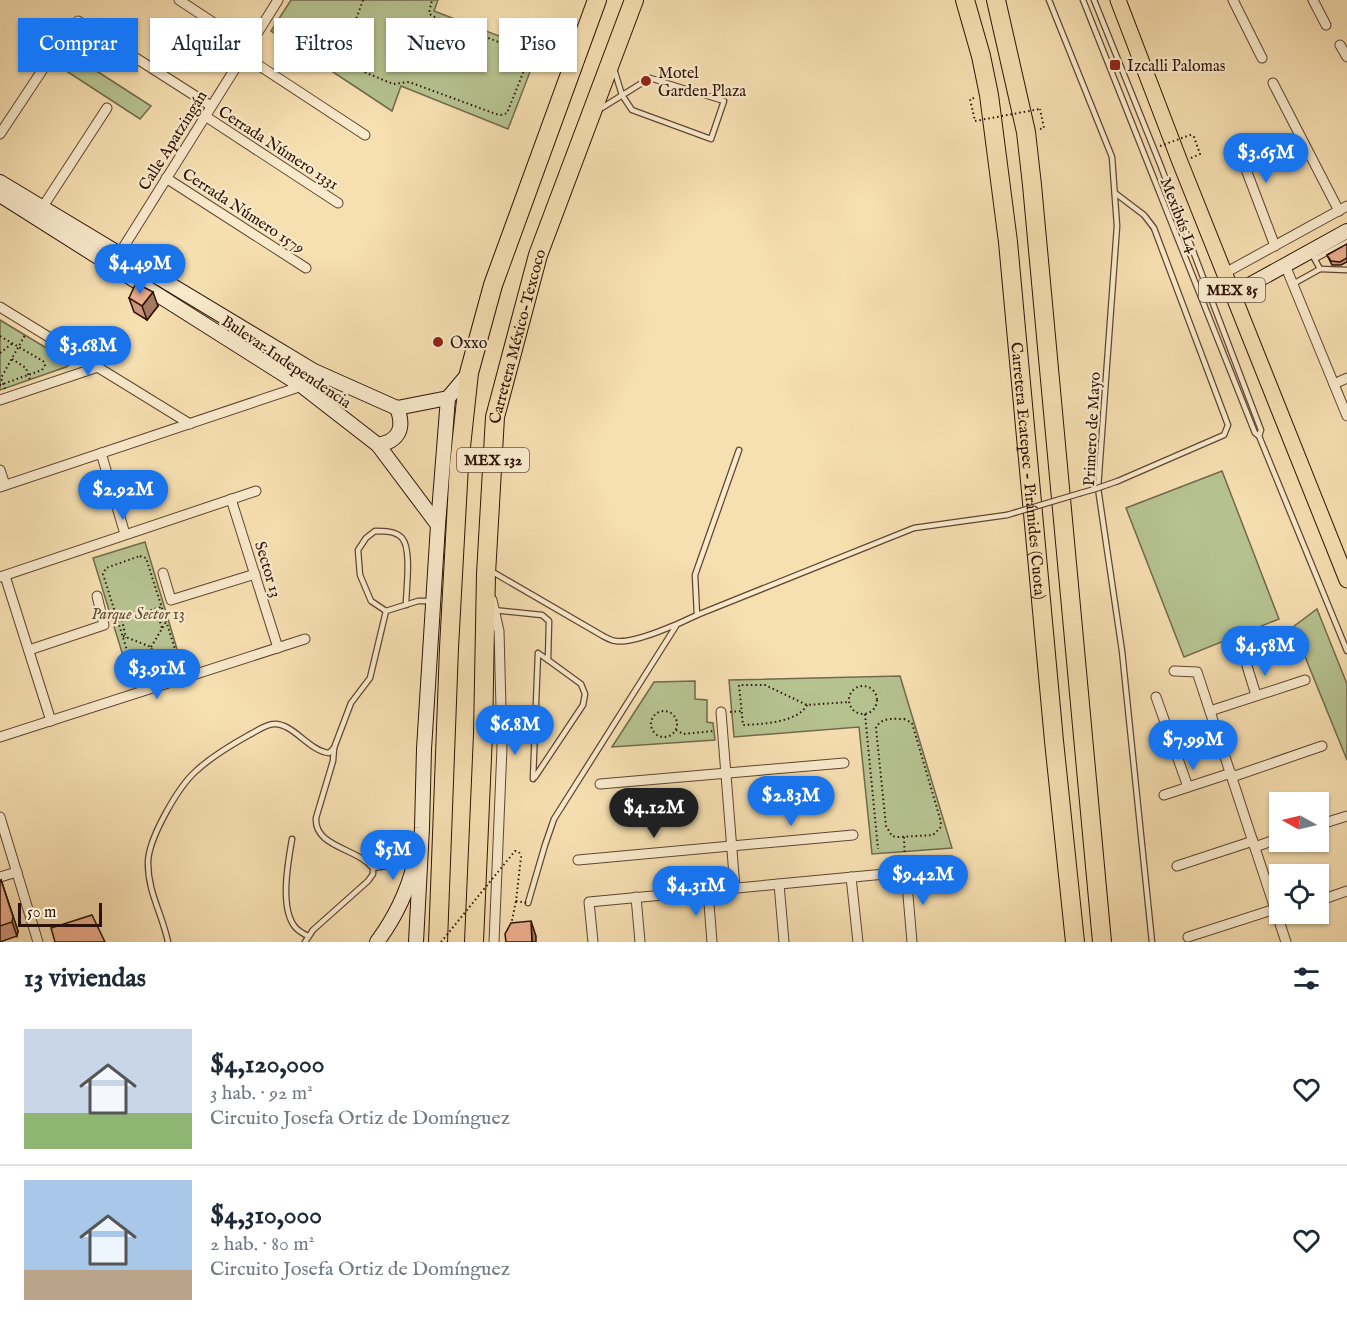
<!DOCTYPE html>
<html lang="es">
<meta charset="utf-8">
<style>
:root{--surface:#fff;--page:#f2f2f3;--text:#1f2937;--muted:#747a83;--line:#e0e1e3;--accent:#1a73e8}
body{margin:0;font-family:"IM FELL English",serif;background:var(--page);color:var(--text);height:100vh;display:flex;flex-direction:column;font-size:22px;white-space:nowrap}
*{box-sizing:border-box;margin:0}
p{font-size:20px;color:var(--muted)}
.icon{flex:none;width:33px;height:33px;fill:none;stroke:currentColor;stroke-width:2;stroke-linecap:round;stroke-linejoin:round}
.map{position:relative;height:942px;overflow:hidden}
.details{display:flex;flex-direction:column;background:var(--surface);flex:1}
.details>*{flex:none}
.guide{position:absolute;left:18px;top:18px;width:600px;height:54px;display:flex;gap:12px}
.needle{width:39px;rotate:278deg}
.buttons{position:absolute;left:1269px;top:792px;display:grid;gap:12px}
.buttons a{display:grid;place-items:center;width:60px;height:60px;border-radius:0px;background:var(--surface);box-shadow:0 2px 4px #0004;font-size:30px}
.scale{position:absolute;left:18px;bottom:15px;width:84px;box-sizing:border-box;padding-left:6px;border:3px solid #2d1207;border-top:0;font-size:16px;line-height:21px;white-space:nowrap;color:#2d1207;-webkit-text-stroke:4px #f9eacc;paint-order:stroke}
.price{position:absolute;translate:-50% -51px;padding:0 14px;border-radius:21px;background:var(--accent);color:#fff;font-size:20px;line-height:39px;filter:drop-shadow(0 2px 3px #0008)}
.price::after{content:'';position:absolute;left:50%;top:36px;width:18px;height:14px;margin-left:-9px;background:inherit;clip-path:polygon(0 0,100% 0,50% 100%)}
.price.current{background:#222;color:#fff}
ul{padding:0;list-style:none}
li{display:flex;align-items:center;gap:18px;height:150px;padding:0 24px}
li+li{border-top:2px solid var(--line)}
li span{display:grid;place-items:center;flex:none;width:168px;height:120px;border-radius:0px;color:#555}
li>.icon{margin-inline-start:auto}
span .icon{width:72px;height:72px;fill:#fffc;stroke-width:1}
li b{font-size:26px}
h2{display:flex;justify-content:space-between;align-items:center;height:72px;padding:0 24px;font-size:26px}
.pill{padding:0 21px;border-radius:0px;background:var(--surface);box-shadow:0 2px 4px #0004;font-size:21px;line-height:54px}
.pill.current{background:var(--accent);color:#fff}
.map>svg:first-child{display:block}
.green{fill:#b6c391;stroke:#726a4c;stroke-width:1.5}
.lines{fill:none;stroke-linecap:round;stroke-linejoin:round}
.lane-casing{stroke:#5f4532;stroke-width:7}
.street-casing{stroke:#5f4532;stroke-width:11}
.secondary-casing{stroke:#2d1207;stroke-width:16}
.primary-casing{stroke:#2d1207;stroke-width:17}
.highway-casing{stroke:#2d1207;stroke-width:20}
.path{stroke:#2d1207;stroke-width:2;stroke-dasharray:1.5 3;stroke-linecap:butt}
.lane{stroke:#f9eacc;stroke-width:4.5}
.street{stroke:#f9eacc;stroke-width:9}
.secondary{stroke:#f9eacc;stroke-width:14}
.primary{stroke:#f6dfb1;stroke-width:15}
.highway{stroke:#f6dfb1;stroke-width:18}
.lane-bridge-casing{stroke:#5f4532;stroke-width:7;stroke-linecap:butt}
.path-bridge{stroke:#2d1207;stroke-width:2;stroke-dasharray:1.5 3;stroke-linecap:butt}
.lane-bridge{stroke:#f9eacc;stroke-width:4.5}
.wall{fill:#ca9579;stroke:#2d1207;stroke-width:1.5}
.shaded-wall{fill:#a47963;stroke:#2d1207;stroke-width:1.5}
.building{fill:#ebad8d;stroke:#2d1207;stroke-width:1.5}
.poi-dot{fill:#8f2418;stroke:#f9eacc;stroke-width:2}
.labels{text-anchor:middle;stroke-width:4.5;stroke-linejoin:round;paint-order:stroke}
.shield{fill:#f9eacc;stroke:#6a5342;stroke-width:1.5}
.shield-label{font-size:15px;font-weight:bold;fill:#2d1207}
.poi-label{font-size:16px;fill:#2d1207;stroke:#f9eacc;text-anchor:start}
.street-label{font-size:16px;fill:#2d1207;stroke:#f9eacc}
.park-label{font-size:16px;font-style:italic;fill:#5d5037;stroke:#f9eacc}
</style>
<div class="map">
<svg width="1347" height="942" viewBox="0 0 1347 942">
<rect width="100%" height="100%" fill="#f6dfb1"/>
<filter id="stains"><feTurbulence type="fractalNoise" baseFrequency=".00333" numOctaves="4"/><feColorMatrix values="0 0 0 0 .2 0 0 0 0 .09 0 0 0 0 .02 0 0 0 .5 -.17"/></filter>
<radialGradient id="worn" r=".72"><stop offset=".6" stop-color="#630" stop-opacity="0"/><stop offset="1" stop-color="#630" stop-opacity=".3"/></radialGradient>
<g class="green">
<path d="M291,0H438L434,11L538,51L508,129L401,86L392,111L271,31Z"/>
<path d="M64,50L151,106L140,119L54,63Z"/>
<path d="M0,320L68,361L69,365L66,367L0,390Z"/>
<path d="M1222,471L1279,619L1184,657L1126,508Z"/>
<path d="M145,542L183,669L132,685L93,558Z"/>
<path d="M1317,609L1347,684V760L1293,627Z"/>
<path d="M900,676L952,848L872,854L859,727L734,737L729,680Z"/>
<path d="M695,681V699L707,700V722L713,723L715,740L612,747L654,682Z"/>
</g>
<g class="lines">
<defs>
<g id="lane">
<path d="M1049,0L1112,157L1117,226L1098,488L1122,651L1152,942"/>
<path d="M1083,0L1255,433L1259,436"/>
<path d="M1094,0L1160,164L1261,430L1259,436L1347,651"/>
<path d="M600,109L650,78L724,101L711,139L632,110L622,95L614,69"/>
<path d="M1115,193L1144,215L1154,228L1228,425L1224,435L1118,481"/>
<path d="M1315,259L1347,242"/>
<path d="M1320,269L1347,270"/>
<path d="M1293,284L1320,269L1312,254"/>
<path d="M1081,493L1095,489"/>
<path d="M491,571L603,636C607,638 612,641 616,641C634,644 681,623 697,615L695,575L739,450"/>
<path d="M493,610L542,615L549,621L548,660L538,653L533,779"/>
<path d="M386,611L371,601L360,575L358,550L366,538L375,531C384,531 396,531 402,538C412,549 406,590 406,605"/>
<path d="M697,615L914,528L1007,515"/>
<path d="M535,777L583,705L585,694L581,684L548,660"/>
<path d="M292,839C288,862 279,910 296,928C299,931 304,934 308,936"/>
<path d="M373,868L412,862"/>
<path d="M528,903L545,845L554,819L676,626"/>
<path d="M168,942C162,913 148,893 148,863C148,839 178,787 196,771C211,757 231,745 249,735C257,731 266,724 274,724C293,723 309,751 329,753L334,748"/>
<path d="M305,942L313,930L368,881L373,874V868C357,848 314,847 316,818L333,761L334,748L351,703L370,678L386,611L418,601H432"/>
</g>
<g id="street">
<path d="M179,0L249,46"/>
<path d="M1233,0L1262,58"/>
<path d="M1313,0L1326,25"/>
<path d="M78,21L211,106"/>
<path d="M1340,45L1347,57"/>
<path d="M243,55L365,135"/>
<path d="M1273,83L1339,211"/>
<path d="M205,116L338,203"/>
<path d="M0,134L45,66"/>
<path d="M1239,151L1275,246"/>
<path d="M166,178L306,268"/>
<path d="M40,211L107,108"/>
<path d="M118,256L278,0"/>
<path d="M1285,265L1347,416"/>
<path d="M1225,273L1347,206"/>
<path d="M0,307L190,424"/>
<path d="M1334,384L1347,378"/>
<path d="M0,400L98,367"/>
<path d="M101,453L125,534"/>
<path d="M0,470L5,485"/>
<path d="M0,487L302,386"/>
<path d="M231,499L278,648"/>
<path d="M163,573L171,600L255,574"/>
<path d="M5,576L51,721"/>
<path d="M0,577L256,491"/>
<path d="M492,600L499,631L502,747L494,942"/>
<path d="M29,650L104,625L97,596"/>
<path d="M1247,666L1256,695"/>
<path d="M1174,671L1197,672L1286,942"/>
<path d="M1156,697L1188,787"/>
<path d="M1210,711L1305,680"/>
<path d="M721,712L735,888"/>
<path d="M0,737L305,639"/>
<path d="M1232,777L1322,746"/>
<path d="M600,784L844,763"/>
<path d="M1164,795L1231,773"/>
<path d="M0,817L38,942"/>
<path d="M1318,825L1347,816"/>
<path d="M1255,847L1280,838"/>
<path d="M578,860L853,835"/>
<path d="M1177,866L1253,841"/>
<path d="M0,877L17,872"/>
<path d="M851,877L858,942"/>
<path d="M779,884L784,942"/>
<path d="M708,891L712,942"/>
<path d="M636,897L640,942"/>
<path d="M1318,901L1347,891"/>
<path d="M1188,937L1275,909"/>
<path d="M593,942L589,902L906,872L912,942"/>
</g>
<g id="secondary">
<path d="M0,182L314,371L397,408L448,398"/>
<path d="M0,195L302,386L378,445L438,525"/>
<path d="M1233,294L1347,231"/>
<path d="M378,445C399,441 405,428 397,408"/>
<path d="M377,942C394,919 407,893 414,865"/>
<path d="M416,942L422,828L424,749L438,525L448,398L469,373"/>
</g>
<path id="primary" d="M1118,0L1180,162L1347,580"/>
<g id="highway">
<path id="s1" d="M965,0L981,56L989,95L1008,242L1054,741L1075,942"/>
<path d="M996,0L1026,132L1032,185L1102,942"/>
<path d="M438,942L449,648L459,465L469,373L493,285L597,0"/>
<path id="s2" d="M474,942L483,734L486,574L495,417L538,255L634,0"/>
</g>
</defs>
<use href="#lane" class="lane-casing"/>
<use href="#street" class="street-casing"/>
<use href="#secondary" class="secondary-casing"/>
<use href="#primary" class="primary-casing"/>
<use href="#highway" class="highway-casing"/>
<g class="path">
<path d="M363,0L343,56L342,60L345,64L393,84L409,82L496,114L502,115L507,113L527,63L525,56L519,50L432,16L429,13L432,0"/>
<path d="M974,98L970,99L975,121"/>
<path d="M1040,129L1044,128L1040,109"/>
<path d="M1191,158L1200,154L1193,134"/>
<path d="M0,336L43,361L45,365L42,370L0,385"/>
<path d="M0,353L13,343"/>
<path d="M12,359L26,368L30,380"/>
<path d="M5,389L1,378L25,335"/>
<path d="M140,556L146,558L176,652L173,657L137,667L131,663L103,574L106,568Z"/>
<path d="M156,609L162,628"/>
<path d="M122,620L126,638"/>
<path d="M112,623L161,607"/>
<path d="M123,636L151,647L159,676"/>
<path d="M151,647L166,622"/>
<circle cx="863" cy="700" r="14"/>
<path d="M807,705C797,723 761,724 743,725L739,685H765L807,705L849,702"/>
<circle cx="664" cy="724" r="13"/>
<path d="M730,712L741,711"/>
<path d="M865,714L878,849"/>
<path d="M904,719L912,723L941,822L940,828L933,835L897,837L892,836L886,826L876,728C881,717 893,719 904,719Z"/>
<path d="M676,730L683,734L714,731"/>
<path d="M904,837L905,864"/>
<path d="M511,925L516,901"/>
</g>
<use href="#lane" class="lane"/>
<use href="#street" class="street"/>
<use href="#secondary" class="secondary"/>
<use href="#primary" class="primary"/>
<use href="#highway" class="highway"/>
<defs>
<g id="lane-bridge">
<path d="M1095,489L1118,481"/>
<path d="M1007,515L1081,493"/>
</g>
</defs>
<use href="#lane-bridge" class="lane-bridge-casing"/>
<g class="path-bridge">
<path d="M975,121L1040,109"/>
<path d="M1160,146L1193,134"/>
<path d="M441,942L515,851L519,852L521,857L516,901L528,903"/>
</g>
<use href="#lane-bridge" class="lane-bridge"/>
</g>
<g class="wall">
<path d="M1347,244V262L1341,265H1332L1327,255Z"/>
<path d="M129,298L158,306L147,320L134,312Z"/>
<path d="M1,880L18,931L17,936L0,942V881Z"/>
</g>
<g class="shaded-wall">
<path d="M153,292L158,306L147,320L142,306Z"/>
<path d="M1,880L18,931L17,936L12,922Z"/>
<path d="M531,921L536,936V942H532Z"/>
</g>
<g class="building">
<path d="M1347,244V258L1340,262L1331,261L1327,255Z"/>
<path d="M136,283L153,292L142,306L129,298Z"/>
<path d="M1,880L13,917L12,922L0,926V881Z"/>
<path d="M92,915L105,942H55L51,928Z"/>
<path d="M531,921L532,942H506L505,934L511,923Z"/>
</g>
<g class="poi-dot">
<rect x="1109" y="59" width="12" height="12" rx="3"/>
<circle cx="646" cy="81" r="6"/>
<circle cx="438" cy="342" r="6"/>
</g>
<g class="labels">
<g class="shield">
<rect x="1199" y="278" width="66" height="24" rx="4.5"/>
<rect x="457" y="448" width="72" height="24" rx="4.5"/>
</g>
<g class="shield-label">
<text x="1232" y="295">MEX 85</text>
<text x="493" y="465">MEX 132</text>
</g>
<g class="poi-label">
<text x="1127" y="71">Izcalli Palomas</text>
<text x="658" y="78">Motel<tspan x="658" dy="18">Garden Plaza</tspan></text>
<text x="450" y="348">Oxxo</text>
</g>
<g class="street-label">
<text transform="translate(172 140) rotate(-58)" y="6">Calle Apatzingán</text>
<text transform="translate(279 147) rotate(33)" y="6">Cerrada Número 1331</text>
<text transform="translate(244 210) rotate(33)" y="6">Cerrada Número 1579</text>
<text transform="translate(1180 215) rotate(69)" y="6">Mexibús L4</text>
<text dy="6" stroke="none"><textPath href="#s2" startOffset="609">Carretera México-Texcoco</textPath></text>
<text transform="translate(287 361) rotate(34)" y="6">Bulevar Independencia</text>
<text transform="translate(1091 429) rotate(-87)" y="6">Primero de Mayo</text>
<text dy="6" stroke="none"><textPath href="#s1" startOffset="476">Carretera Ecatepec - Pirámides (Cuota)</textPath></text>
<text transform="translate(269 569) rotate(73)" y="6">Sector 13</text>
</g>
<g class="park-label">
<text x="138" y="619">Parque Sector 13</text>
</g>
</g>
<rect width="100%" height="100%" filter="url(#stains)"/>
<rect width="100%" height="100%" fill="url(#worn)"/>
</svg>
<div class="buttons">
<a><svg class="needle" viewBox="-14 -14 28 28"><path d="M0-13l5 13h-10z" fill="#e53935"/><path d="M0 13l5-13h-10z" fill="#747a83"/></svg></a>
<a><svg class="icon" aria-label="locate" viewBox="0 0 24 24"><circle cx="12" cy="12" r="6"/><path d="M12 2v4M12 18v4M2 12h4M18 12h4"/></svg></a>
</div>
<div class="scale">50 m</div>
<b class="price" style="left:1266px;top:184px">$3.65M</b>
<b class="price" style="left:140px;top:295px">$4.49M</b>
<b class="price" style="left:88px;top:377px">$3.68M</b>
<b class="price" style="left:123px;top:521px">$2.92M</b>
<b class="price" style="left:1265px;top:677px">$4.58M</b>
<b class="price" style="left:157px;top:700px">$3.91M</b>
<b class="price" style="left:515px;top:756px">$6.8M</b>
<b class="price" style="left:1193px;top:771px">$7.99M</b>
<b class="price" style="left:791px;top:827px">$2.83M</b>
<b class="price current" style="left:654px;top:839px">$4.12M</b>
<b class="price" style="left:393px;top:881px">$5M</b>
<b class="price" style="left:923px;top:906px">$9.42M</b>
<b class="price" style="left:696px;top:917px">$4.31M</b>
<div class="guide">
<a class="pill current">Comprar</a>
<a class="pill">Alquilar</a>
<a class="pill">Filtros</a>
<a class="pill">Nuevo</a>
<a class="pill">Piso</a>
</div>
</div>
<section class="details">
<h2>13 viviendas<svg class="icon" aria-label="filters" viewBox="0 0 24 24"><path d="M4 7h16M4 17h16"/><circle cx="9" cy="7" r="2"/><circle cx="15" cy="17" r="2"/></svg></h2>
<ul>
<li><span style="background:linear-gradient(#c9d6e8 70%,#8fb573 0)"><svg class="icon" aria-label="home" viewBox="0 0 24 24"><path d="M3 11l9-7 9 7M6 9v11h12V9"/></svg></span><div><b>$4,120,000</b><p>3 hab. · 92 m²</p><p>Circuito Josefa Ortiz de Domínguez</p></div><svg class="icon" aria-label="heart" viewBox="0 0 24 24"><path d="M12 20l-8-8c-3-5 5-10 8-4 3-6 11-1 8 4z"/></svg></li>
<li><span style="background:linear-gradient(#a9c7e8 75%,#b9a48a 0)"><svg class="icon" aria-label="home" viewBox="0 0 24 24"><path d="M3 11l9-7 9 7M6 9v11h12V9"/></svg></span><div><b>$4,310,000</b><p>2 hab. · 80 m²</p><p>Circuito Josefa Ortiz de Domínguez</p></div><svg class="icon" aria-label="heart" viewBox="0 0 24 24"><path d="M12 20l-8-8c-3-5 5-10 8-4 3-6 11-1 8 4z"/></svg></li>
</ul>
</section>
